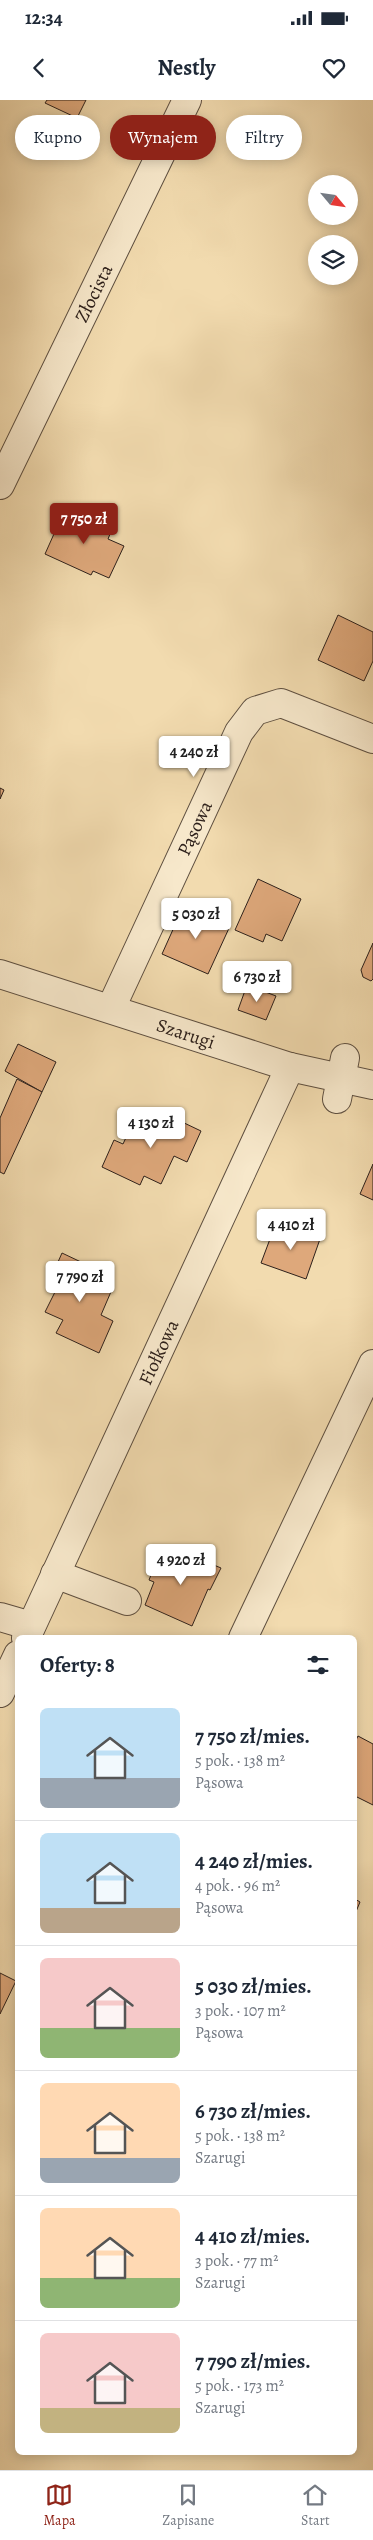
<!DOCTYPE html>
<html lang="pl">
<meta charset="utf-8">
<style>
:root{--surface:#fff;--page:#f2f2f3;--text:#1f2937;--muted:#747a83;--line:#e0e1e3;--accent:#8f2418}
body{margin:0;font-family:Alegreya,serif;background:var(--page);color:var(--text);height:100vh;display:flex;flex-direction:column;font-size:19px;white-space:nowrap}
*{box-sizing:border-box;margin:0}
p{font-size:16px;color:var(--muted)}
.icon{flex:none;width:28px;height:28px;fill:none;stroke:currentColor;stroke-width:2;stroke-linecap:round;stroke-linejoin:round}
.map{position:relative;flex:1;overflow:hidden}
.drawer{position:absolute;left:15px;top:1535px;width:342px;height:820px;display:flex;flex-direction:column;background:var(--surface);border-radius:8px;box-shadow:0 2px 12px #0003}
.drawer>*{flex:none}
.guide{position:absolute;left:15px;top:15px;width:344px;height:45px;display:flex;gap:10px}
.needle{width:32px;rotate:119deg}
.controls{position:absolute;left:308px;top:75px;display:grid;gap:10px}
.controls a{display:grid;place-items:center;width:50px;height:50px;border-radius:50%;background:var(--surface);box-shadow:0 2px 12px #0003;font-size:25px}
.price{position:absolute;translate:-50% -42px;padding:0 11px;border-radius:5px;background:#fff;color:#222;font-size:16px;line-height:32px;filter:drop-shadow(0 1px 2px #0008)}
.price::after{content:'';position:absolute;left:50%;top:30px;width:15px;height:11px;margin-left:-8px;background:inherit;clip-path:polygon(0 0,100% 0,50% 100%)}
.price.selected{background:var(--accent);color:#fff}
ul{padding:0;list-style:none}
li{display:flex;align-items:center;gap:15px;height:125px;padding:0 25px}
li+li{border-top:1px solid var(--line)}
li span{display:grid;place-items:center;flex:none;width:140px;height:100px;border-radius:8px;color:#555}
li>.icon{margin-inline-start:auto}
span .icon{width:60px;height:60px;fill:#fffc;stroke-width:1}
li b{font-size:21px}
h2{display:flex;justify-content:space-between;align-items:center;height:60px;padding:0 25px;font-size:21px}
.chip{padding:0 18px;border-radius:22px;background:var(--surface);box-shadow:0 2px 12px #0003;font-size:18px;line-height:45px}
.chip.selected{background:var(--accent);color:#fff}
.status{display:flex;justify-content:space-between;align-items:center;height:35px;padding:0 25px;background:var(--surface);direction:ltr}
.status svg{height:14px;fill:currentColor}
header{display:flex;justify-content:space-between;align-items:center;height:65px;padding:0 25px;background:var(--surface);font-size:22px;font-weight:600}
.dock{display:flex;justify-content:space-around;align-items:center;height:70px;border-top:1px solid var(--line);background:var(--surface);font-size:14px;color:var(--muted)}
.dock a{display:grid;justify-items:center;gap:2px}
.dock .selected{color:var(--accent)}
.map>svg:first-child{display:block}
.building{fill:#dea87b;stroke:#2d201b}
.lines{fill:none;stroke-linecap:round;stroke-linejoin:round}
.minor-casing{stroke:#5e4f40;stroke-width:30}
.minor{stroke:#f7e8cb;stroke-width:28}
.labels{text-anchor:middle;stroke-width:4;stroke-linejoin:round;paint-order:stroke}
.street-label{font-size:19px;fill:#2d201b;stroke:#f7e8cb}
</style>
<div class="status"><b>12:34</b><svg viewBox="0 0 49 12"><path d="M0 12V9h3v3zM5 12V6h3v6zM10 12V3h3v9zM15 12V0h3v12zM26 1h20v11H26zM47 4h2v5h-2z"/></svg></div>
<header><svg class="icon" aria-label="back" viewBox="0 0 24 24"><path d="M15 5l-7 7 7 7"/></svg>Nestly<svg class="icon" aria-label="heart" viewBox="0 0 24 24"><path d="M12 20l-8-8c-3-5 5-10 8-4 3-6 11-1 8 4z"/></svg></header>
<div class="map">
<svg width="373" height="2370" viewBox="0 0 373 2370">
<rect width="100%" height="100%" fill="#f2dbaf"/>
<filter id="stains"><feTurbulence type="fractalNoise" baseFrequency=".004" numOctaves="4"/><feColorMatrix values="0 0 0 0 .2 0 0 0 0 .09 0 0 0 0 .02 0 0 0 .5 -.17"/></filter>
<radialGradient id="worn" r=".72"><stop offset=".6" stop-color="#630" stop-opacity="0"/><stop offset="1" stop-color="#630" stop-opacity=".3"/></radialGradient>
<g class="building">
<path d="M47,0H86L77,18L45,3Z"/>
<path d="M66,407L112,429L108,439L124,446L109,478L93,471L91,475L45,454Z"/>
<path d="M338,515L373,532V561L364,581L318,560Z"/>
<path d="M0,688L4,690L0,699Z"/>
<path d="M258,779L301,799L282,841L266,834L263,842L235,830Z"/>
<path d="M184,805L230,826L208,874L162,854Z"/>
<path d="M373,843V879L371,881L363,877L361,870Z"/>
<path d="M247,885L276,896L266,920L238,910Z"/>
<path d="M18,944L56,962L42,992L5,971Z"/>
<path d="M17,979L42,992L4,1074L0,1072V1018Z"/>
<path d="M159,1011L201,1031L187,1062L174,1056L161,1084L144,1076L140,1085L102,1067L114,1040L123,1044L136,1016L153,1024Z"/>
<path d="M373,1064V1100L360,1094Z"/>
<path d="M276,1123L320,1139L306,1179L261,1163Z"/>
<path d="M62,1153L100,1171L96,1179L113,1187L101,1215L113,1221L99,1253L56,1233L63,1220L45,1212L59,1184L50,1180Z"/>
<path d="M173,1448L221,1468L210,1490L208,1489L192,1526L145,1505L154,1482L149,1480L157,1460L166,1464Z"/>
<path d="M358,1636L373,1644V1705L355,1696V1642Z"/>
<path d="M355,1799L360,1802L355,1814Z"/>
<path d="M0,1873L16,1881L0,1914Z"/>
</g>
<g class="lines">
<defs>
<g id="minor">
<path d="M0,385L187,0"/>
<path d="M0,874L290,967L373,985"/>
<path d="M111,908L239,632L255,611L281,603L373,639"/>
<path d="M337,999L345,958"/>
<path d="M55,1474L127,1501"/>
<path d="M0,1517L31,1526"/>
<path d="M26,1538L290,967"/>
<path d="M243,1538L373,1264"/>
<path d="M0,1593L18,1555"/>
</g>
</defs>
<use href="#minor" class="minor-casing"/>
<use href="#minor" class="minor"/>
</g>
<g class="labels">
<g class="street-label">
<text transform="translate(93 193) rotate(-64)" y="7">Złocista</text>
<text transform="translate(194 728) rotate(-65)" y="7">Pąsowa</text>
<text transform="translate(186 933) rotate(18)" y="7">Szarugi</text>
<text transform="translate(158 1252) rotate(-65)" y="7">Fiołkowa</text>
</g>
</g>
<rect width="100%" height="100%" filter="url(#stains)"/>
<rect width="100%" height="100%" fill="url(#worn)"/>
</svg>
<div class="controls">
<a><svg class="needle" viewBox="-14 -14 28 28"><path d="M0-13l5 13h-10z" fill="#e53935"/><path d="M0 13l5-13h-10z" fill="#747a83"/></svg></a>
<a><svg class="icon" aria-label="layers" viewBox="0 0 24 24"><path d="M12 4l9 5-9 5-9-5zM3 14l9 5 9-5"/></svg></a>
</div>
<b class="price selected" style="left:84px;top:445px">7 750 zł</b>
<b class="price" style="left:194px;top:678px">4 240 zł</b>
<b class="price" style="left:196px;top:840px">5 030 zł</b>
<b class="price" style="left:257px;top:903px">6 730 zł</b>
<b class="price" style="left:151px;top:1049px">4 130 zł</b>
<b class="price" style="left:291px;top:1151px">4 410 zł</b>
<b class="price" style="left:80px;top:1203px">7 790 zł</b>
<b class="price" style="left:181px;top:1486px">4 920 zł</b>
<div class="guide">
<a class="chip">Kupno</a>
<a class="chip selected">Wynajem</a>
<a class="chip">Filtry</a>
</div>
<section class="drawer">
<h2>Oferty: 8<svg class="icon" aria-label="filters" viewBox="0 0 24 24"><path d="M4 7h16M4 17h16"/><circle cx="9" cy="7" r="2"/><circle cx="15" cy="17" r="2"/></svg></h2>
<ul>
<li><span style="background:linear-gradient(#bfe0f5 70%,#9aa5b1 0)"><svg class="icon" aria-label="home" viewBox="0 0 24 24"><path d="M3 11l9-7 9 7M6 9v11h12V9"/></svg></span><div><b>7 750 zł/mies.</b><p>5 pok. · 138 m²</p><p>Pąsowa</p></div></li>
<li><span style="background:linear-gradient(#bfe0f5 75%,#b9a48a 0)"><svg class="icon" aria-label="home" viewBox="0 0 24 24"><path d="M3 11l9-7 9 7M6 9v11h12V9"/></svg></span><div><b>4 240 zł/mies.</b><p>4 pok. · 96 m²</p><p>Pąsowa</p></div></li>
<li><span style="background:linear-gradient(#f6c9c9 70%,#8fb573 0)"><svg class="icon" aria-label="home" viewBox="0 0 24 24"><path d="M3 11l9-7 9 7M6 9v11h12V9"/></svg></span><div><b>5 030 zł/mies.</b><p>3 pok. · 107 m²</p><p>Pąsowa</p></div></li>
<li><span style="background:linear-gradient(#ffd9b3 75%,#9aa5b1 0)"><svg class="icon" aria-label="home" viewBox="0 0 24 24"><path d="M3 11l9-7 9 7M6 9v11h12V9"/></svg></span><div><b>6 730 zł/mies.</b><p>5 pok. · 138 m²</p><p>Szarugi</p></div></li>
<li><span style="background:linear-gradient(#ffd9b3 70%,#8fb573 0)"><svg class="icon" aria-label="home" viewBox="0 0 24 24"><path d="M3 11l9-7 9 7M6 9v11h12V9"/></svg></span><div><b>4 410 zł/mies.</b><p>3 pok. · 77 m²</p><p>Szarugi</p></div></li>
<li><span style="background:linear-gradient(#f6c9c9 75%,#c2b280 0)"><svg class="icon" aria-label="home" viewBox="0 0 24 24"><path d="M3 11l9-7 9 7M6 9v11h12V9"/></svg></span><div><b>7 790 zł/mies.</b><p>5 pok. · 173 m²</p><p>Szarugi</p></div></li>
</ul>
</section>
</div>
<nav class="dock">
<a class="selected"><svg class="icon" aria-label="map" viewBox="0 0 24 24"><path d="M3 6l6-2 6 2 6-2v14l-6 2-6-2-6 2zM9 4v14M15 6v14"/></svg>Mapa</a>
<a><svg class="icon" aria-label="saved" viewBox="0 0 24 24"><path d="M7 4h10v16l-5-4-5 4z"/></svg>Zapisane</a>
<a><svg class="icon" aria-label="home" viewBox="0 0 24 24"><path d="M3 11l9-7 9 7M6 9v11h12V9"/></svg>Start</a>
</nav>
